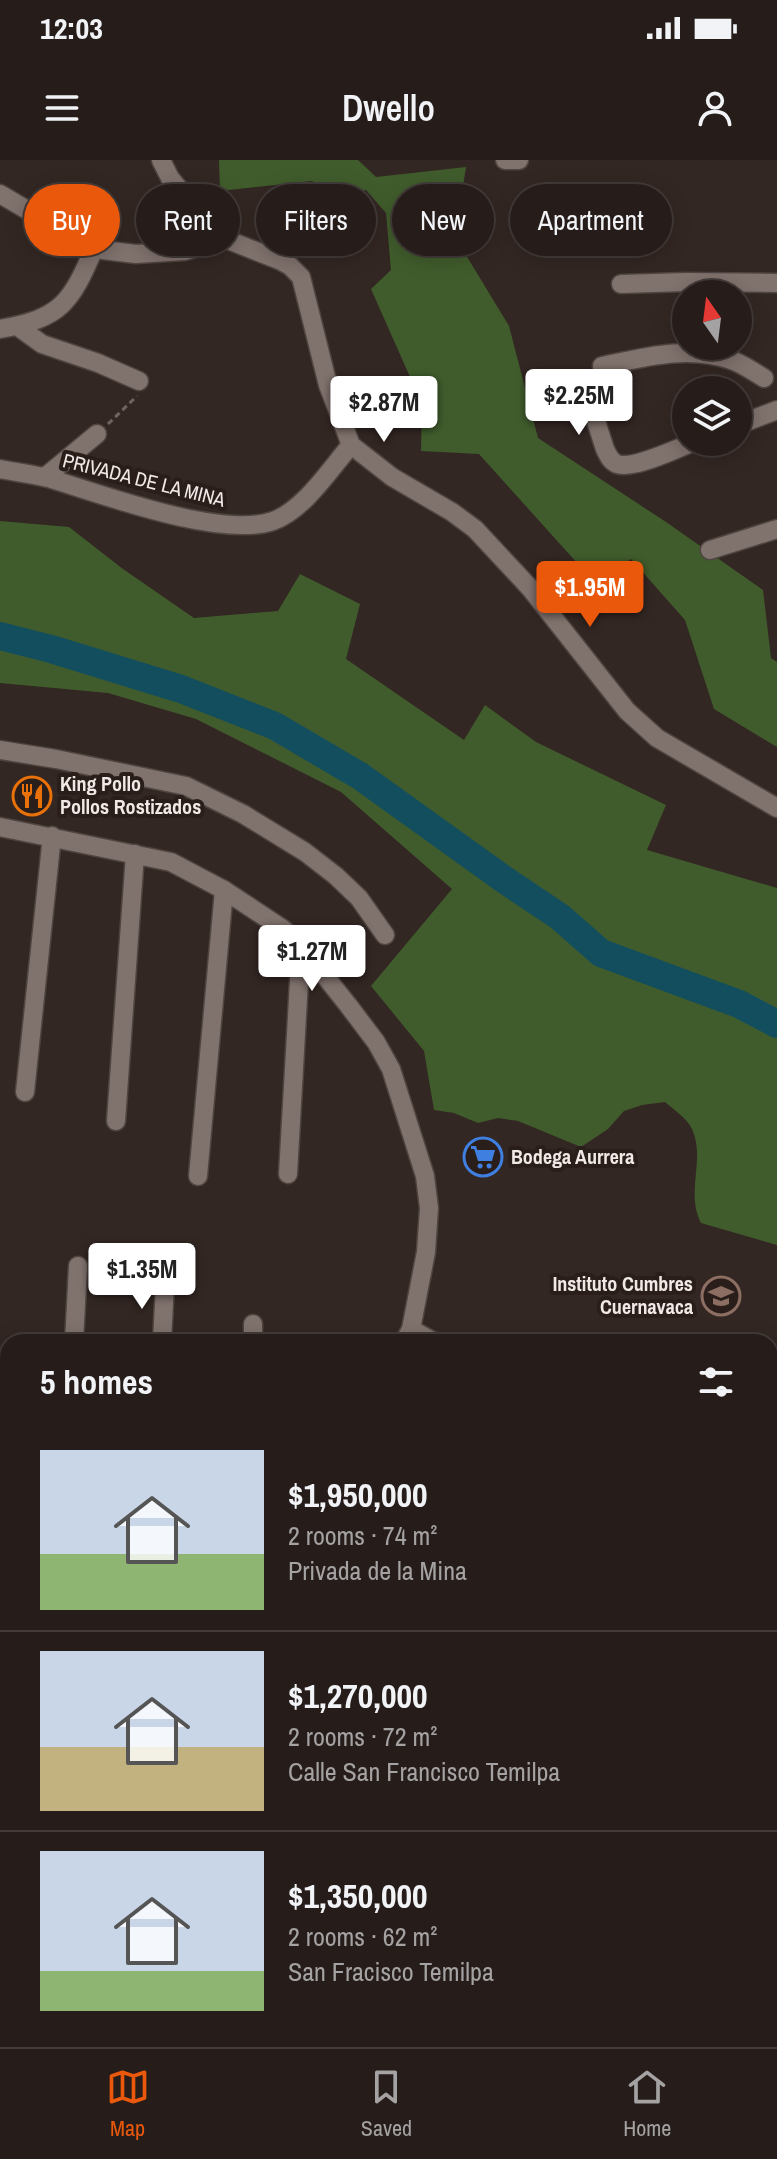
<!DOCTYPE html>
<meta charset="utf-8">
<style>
:root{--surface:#261d1a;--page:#322a27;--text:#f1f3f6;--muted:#a4a2a2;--line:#423b39;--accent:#ea580c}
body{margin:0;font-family:"Archivo Narrow",sans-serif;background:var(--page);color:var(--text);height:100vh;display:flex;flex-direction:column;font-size:30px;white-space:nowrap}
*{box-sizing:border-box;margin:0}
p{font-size:26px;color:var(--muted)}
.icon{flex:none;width:44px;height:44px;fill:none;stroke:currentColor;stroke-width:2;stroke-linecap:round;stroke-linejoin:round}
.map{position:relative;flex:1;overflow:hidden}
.details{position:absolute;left:0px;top:1174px;width:778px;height:714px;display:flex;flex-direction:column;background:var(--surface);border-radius:24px 24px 0 0;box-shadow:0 4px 20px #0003,0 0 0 2px var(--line)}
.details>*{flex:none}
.banner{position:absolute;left:24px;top:24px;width:730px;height:72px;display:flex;gap:16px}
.needle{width:52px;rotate:346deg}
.fabs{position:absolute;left:672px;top:120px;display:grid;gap:16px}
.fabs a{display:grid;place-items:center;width:80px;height:80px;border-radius:50%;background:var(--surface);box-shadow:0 4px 20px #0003,0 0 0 2px var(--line);font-size:40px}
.price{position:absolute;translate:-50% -68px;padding:0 18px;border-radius:8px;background:#fff;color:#222;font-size:26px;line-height:52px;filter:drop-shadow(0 2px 4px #0008)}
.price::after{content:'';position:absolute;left:50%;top:48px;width:24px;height:18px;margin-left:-12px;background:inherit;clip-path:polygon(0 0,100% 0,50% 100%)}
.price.on{background:var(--accent);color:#fff}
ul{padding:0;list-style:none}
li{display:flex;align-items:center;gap:24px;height:200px;padding:0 40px}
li+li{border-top:2px solid var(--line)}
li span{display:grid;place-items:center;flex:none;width:224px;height:160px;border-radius:0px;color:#555}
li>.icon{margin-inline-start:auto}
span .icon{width:96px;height:96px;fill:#fffc;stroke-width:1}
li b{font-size:34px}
h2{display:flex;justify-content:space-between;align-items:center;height:96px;padding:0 40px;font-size:34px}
.pill{padding:0 28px;border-radius:36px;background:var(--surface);box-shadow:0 4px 20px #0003,0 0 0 2px var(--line);font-size:28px;line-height:72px}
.pill.on{background:var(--accent);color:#fff}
.status{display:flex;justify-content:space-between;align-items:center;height:56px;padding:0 40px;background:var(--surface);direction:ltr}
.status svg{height:22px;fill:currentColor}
header{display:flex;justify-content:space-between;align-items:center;height:104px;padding:0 40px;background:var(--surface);font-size:36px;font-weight:600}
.dock{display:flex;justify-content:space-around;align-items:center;height:112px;border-top:2px solid var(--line);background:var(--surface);font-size:22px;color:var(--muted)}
.dock a{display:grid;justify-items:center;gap:4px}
.dock .on{color:var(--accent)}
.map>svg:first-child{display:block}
.built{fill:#3f2d26}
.green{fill:#334626}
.forest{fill:#405c2c}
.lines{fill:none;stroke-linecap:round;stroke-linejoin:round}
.river{stroke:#134e5f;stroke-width:28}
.minor-casing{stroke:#4e4440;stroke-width:21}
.path{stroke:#6f6461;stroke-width:3;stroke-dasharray:6 4;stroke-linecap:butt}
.minor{stroke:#80726d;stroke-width:18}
.labels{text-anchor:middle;stroke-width:8;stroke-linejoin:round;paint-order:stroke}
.street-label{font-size:20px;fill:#f1e9e6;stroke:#291e1a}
.poi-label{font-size:20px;font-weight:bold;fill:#f1e9e6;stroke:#291e1a;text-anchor:start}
</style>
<div class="status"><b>12:03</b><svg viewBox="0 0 49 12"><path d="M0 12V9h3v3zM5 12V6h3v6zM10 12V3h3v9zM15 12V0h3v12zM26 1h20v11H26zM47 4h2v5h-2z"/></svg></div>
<header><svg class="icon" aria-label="menu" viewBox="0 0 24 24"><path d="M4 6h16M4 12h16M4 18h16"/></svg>Dwello<svg class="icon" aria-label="person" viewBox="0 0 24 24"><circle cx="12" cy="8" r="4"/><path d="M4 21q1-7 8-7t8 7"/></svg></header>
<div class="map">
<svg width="777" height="1887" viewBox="0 0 777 1887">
<rect width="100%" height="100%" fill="#332723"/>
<path class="built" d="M372,1880H455L486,1887H370Z"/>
<path class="green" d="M770,1441L777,1445V1568L770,1588Z"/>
<g class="forest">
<path d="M219,0H358L376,17L466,7L455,77L509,166L538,278L666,362L763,430L771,498L777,502V587L714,549L685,460L631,399L596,424L479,294L421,291L422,244L371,129L391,110L386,53L366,30L338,38L312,21L220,31Z"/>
<path d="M0,361L69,367L123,409L194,458L278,451L300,414L360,444L346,499L464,580L485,545L536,582L666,645L647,690L777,728V1085L701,1063C685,1032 706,1000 692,969C687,958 674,950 665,942L642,945L624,951L608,969L581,987L518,961L498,958L478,963L454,953L434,950L424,891L371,826L452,729L341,632L196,559L108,533L0,523Z"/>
<path d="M770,1330L777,1335V1417L770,1413Z"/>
</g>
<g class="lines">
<path class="river" d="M0,476L51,489L181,529L275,566L360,616L502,718L560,757L601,793L739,844L777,864"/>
<defs>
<g id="minor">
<path d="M161,0L170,18L218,76L281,101L290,106L301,117L328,225L351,285L392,317L452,352L475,369L530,428L627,551L657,578L777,648"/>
<path d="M505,0H519"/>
<path d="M0,34L94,89L136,94L185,91L205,85L218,76"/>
<path d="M621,124L686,122L777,123"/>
<path d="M17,166L42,184L98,203L139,221"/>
<path d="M0,169C61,158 70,144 94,89"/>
<path d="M602,206C645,197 688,185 731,200C743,204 754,212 764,218"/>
<path d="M583,221L605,289C608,295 610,301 617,304C634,310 677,288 694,282"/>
<path d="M738,265L777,250"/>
<path d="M0,309C16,312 32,314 48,318C101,334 221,379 273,361C304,350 330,309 351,285"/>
<path d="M45,317L97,274"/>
<path d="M710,390L777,369"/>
<path d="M0,590L56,599L186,626L243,654L305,692L336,716L359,738L385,775"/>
<path d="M0,667L171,702L224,730L283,769L301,786L348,845L376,882L391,909L425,1016L429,1048L426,1092L411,1169L404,1182"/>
<path d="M25,932L52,676"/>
<path d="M116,961L135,694"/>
<path d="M288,1014L301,786"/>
<path d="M198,1016L224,730"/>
<path d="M411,1169L434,1182"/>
<path d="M74,1182L78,1106"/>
<path d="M162,1182L165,1123"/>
<path d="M253,1182V1164"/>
<path d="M0,1246L8,1250"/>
<path d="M0,1305L8,1275"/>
<path d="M770,1314L777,1317"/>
<path d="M770,1427L777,1431"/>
<path d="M0,1582H8"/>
<path d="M770,1607L777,1585"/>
<path d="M0,1666L8,1669"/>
<path d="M0,1693L8,1696"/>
<path d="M770,1693L777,1673"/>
<path d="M0,1754L8,1734"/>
<path d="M515,1880L544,1887"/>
<path d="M619,1880L643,1887"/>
<path d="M78,1887L81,1880"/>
<path d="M676,1887L686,1885L696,1887"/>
</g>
</defs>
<use href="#minor" class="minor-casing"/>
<path class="path" d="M108,264L137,236"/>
<use href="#minor" class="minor"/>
</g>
<defs>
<symbol id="restaurant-ring" viewBox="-11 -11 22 22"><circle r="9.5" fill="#291e1a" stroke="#e8710a" stroke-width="1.5"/><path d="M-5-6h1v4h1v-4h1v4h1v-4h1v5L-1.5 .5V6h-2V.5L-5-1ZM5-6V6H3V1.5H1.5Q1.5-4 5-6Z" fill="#e8710a"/></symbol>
<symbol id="supermarket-ring" viewBox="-11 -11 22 22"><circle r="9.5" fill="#291e1a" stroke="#3f7fe0" stroke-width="1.5"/><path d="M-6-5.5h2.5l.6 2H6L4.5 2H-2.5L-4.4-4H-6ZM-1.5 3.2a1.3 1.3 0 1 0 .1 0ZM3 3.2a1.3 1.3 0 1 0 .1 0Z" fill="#3f7fe0"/></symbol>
<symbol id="school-ring" viewBox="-11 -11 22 22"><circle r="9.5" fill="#291e1a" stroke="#8d6e63" stroke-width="1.5"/><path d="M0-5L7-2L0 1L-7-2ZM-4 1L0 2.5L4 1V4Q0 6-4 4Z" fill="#8d6e63"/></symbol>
</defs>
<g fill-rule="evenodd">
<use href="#restaurant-ring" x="10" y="614" width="44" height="44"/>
<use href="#supermarket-ring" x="461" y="975" width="44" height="44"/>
<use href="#school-ring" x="699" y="1114" width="44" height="44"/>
</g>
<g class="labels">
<g class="street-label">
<text transform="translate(144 320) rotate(14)" y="7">PRIVADA DE LA MINA</text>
</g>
<g class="poi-label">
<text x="60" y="631">King Pollo<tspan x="60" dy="23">Pollos Rostizados</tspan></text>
<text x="511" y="1004">Bodega Aurrera</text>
<text x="693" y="1131" text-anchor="end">Instituto Cumbres<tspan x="693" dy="23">Cuernavaca</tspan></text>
</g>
</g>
</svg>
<div class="fabs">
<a><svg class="needle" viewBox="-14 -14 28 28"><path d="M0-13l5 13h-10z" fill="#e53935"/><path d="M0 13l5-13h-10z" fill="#a4a2a2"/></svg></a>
<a><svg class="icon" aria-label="layers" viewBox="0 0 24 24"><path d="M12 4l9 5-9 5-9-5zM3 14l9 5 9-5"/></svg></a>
</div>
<b class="price" style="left:579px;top:277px">$2.25M</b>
<b class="price" style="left:384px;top:284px">$2.87M</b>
<b class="price on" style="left:590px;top:469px">$1.95M</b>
<b class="price" style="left:312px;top:833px">$1.27M</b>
<b class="price" style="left:142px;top:1151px">$1.35M</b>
<div class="banner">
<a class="pill on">Buy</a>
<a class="pill">Rent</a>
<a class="pill">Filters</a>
<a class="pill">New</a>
<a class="pill">Apartment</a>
</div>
<section class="details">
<h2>5 homes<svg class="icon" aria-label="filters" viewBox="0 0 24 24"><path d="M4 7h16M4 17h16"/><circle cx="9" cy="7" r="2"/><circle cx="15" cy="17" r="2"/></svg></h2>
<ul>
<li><span style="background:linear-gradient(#c9d6e8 65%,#8fb573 0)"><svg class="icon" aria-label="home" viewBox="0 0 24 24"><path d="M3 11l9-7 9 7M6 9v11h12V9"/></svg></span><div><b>$1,950,000</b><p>2 rooms · 74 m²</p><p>Privada de la Mina</p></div></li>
<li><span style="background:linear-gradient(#c9d6e8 60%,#c2b280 0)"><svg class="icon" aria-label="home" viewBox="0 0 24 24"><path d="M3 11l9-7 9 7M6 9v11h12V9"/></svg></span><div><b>$1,270,000</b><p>2 rooms · 72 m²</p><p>Calle San Francisco Temilpa</p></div></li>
<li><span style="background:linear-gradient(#c9d6e8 75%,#8fb573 0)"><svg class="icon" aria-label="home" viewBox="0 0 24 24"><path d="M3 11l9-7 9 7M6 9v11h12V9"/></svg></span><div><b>$1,350,000</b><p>2 rooms · 62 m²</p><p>San Fracisco Temilpa</p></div></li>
</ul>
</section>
</div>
<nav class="dock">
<a class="on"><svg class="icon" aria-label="map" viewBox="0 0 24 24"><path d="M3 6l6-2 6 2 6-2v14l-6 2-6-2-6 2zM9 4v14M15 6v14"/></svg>Map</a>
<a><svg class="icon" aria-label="saved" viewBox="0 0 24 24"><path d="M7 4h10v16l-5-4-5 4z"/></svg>Saved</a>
<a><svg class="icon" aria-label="home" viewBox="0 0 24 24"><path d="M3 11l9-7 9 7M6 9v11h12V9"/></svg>Home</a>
</nav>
